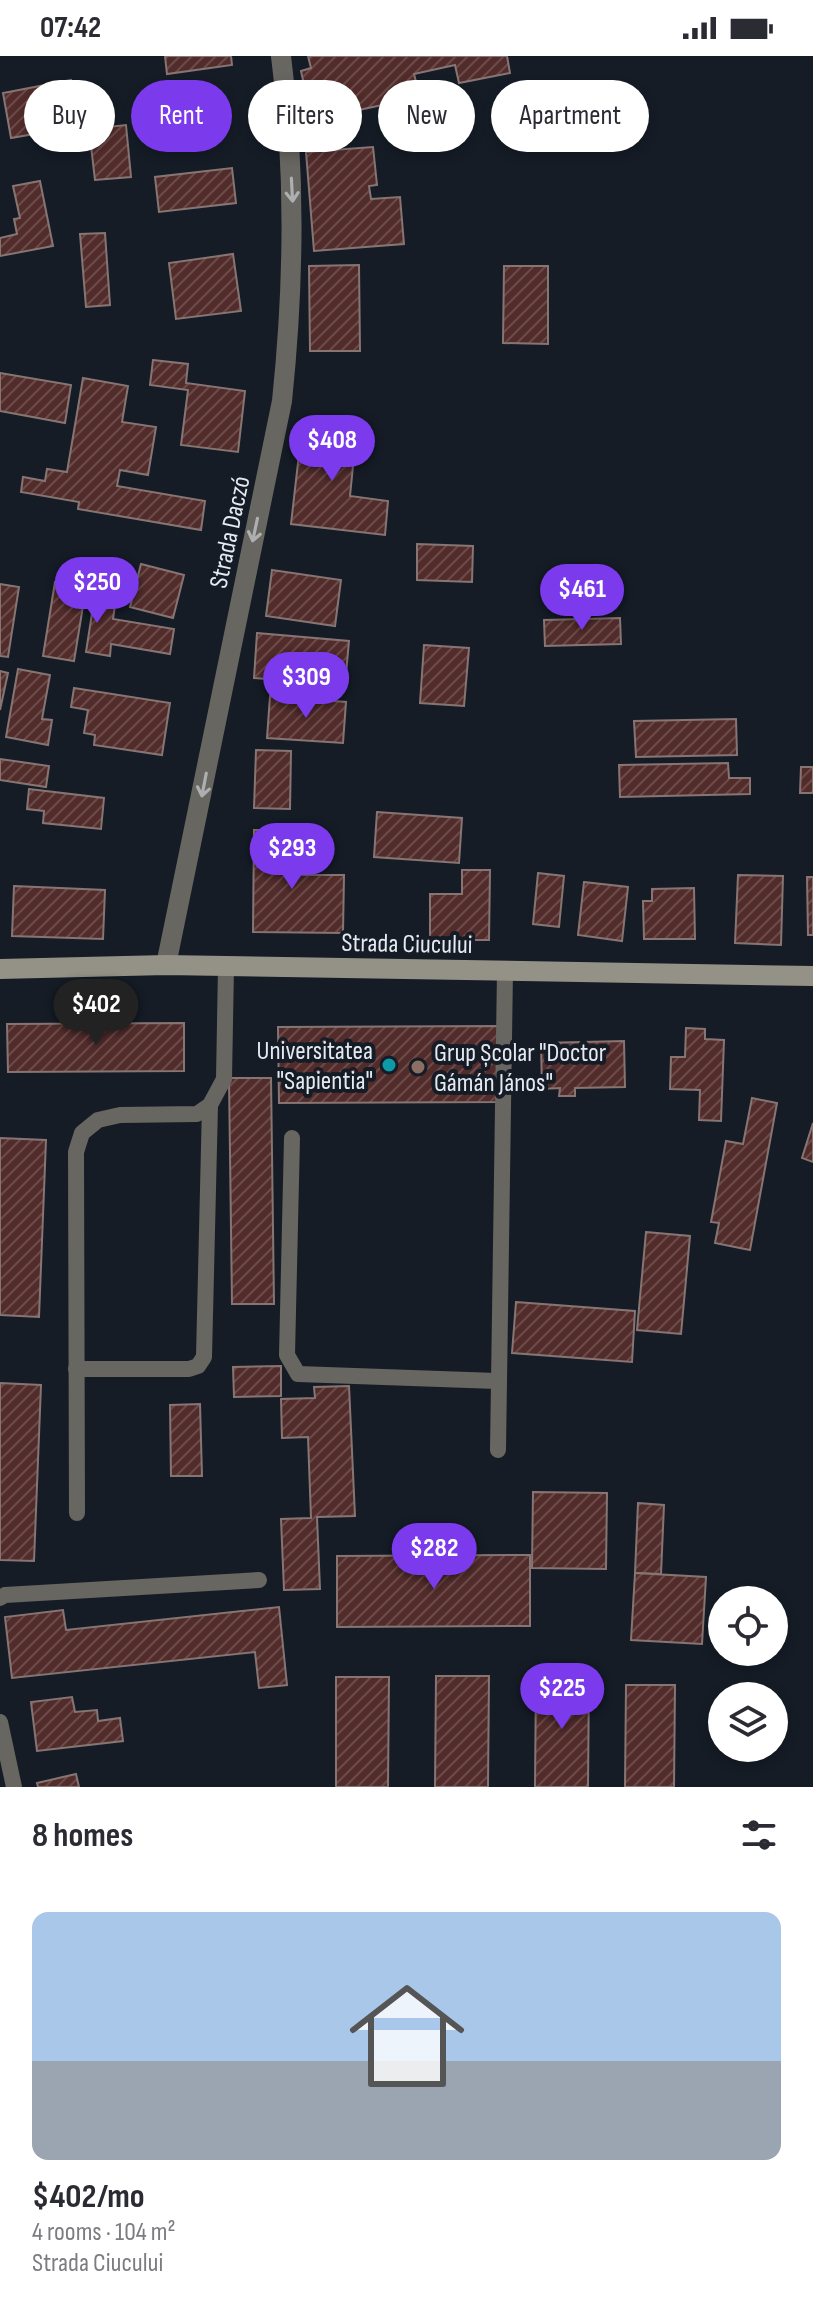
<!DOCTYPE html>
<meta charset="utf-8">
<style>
:root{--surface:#fff;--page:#f2f2f3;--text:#2b2b33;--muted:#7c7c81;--line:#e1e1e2;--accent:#7c3aed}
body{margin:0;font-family:"Sofia Sans Condensed",sans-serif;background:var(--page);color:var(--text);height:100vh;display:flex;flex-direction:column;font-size:30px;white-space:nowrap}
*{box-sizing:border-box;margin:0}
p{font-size:26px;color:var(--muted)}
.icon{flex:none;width:44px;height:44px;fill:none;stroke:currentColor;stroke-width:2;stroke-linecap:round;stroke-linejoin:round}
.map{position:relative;height:1731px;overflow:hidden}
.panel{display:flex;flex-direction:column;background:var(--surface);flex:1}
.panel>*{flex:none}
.hud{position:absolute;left:24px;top:24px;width:766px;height:72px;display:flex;gap:16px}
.tools{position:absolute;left:708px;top:1530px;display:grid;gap:16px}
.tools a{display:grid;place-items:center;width:80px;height:80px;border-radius:50%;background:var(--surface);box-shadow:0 4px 12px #0003;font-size:40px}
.price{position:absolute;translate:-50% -68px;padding:0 18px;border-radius:28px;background:var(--accent);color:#fff;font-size:26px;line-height:52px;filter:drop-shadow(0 2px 4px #0008)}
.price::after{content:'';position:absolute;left:50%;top:48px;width:24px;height:18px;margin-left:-12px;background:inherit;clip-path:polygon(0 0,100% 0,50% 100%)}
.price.active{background:#222;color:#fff}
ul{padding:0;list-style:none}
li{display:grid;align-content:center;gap:16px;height:424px;padding:0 32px}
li+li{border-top:2px solid var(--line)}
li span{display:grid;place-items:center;height:248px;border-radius:16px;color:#555}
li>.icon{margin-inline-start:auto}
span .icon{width:144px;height:144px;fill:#fffc;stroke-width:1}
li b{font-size:34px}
h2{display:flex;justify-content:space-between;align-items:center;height:96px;padding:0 32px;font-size:34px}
.chip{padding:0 28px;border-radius:36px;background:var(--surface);box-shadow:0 4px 12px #0003;font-size:28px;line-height:72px}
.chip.active{background:var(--accent);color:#fff}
.status{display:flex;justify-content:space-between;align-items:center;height:56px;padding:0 40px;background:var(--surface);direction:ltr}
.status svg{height:22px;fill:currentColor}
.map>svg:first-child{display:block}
.building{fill:url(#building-hatch);stroke:#877574;stroke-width:2}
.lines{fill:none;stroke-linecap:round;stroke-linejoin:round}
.service{stroke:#686660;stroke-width:16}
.tertiary{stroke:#686660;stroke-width:20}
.secondary{stroke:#949187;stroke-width:20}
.oneway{stroke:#adafb0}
.culture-dot{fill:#0f9aa8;stroke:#151c26;stroke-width:3}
.education-dot{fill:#8d6e63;stroke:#151c26;stroke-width:3}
.labels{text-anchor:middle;stroke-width:8;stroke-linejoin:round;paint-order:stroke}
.street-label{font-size:26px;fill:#e5eaf2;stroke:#151c26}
.poi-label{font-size:26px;fill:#e5eaf2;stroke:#151c26;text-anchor:end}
</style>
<div class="status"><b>07:42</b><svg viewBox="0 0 49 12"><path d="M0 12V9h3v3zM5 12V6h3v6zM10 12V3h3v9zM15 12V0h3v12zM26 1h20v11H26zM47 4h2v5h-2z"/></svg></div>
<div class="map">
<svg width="813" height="1731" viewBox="0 0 813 1731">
<defs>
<pattern id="building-hatch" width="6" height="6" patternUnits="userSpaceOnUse" patternTransform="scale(2)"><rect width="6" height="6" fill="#522c2b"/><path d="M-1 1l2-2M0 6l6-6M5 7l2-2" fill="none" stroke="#6b4b4a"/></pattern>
</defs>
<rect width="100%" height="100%" fill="#151c26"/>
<g class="building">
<path d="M165,0H231L232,9L167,18Z"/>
<path d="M308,0H507L510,17L459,27L455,9L414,18L420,41L321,62L318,50L309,52L301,15L311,12Z"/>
<path d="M71,24L80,70L11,82L3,37Z"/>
<path d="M126,69L131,121L95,124L89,73Z"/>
<path d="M373,91L377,129L369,130L371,143L400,141L404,188L314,195L306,96Z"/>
<path d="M232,112L236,147L159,156L155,121Z"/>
<path d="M40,125L53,190L0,200V182L17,178L14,163L20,162L13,130Z"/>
<path d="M105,177L110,249L86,251L80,178Z"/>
<path d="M233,198L241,255L176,263L169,207Z"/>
<path d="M359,209L360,295H310L309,210Z"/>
<path d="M504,210H548V288L503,287Z"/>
<path d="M153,304L188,308L186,327L245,335L238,396L181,389L188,334L150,329Z"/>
<path d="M0,317L71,329L65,367L0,355Z"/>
<path d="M83,322L128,330L122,366L156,371L148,419L120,414L117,430L205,445L201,474L78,453L79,446L21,436L23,421L45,425L47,413L67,416Z"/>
<path d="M303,363L357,370L350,440L388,445L385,479L291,468Z"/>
<path d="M417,488L473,490L472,526L417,524Z"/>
<path d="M141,508L184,519L173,562L130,551Z"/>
<path d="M272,514L341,524L335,570L266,560Z"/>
<path d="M55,526L117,536L113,563L174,573L170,598L111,588L110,600L86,596L93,551L83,550L74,605L43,600Z"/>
<path d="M0,528L19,531L8,601L0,600Z"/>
<path d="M620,562L621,588L545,590L544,564Z"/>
<path d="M257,577L349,585L345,629L254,622Z"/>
<path d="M424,589L469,592L464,650L420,647Z"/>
<path d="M18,613L50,619L42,663L52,664L48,689L6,681Z"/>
<path d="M0,615L8,617L0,654Z"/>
<path d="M74,632L170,647L162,699L94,689L95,679L84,677L88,654L71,651Z"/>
<path d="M270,640L346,646L343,687L267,682Z"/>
<path d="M736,663L737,699L636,701L634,665Z"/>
<path d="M256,694L291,695L290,753L254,752Z"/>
<path d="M0,703L49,710L46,731L0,724Z"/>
<path d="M728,707L729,722H750V738L620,741L619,709Z"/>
<path d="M801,711H813V737H800Z"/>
<path d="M29,733L104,742L101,773L43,767L44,755L27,753Z"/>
<path d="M377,756L462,762L459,807L374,801Z"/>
<path d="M254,774H293L292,819H344L343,877L253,876Z"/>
<path d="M462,814H490L489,884H430V838H462Z"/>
<path d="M538,817L564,820L559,871L533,868Z"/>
<path d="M738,819L783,820L781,889L735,887Z"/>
<path d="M807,821H813V879H808Z"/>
<path d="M584,826L628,831L622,885L578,879Z"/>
<path d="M14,830L105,834L103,883L12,880Z"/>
<path d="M694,832L695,883H644L643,845H652V833Z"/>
<path d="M184,967V1015L8,1016L7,968Z"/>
<path d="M500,970V1046L279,1047L278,971Z"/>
<path d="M686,972L705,973V983L724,984L721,1065L699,1064L700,1034L670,1033L671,1001H685Z"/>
<path d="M624,985L625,1031L575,1032V1040H559L560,1032L542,1033L541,987Z"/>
<path d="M229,1022H271L274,1248H232Z"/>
<path d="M752,1042L777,1047L750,1194L715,1187L719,1167L711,1166L726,1085L743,1088Z"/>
<path d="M813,1067V1106L802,1102Z"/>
<path d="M0,1082L46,1084L39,1261L0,1259Z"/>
<path d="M646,1176L690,1180L681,1278L637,1274Z"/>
<path d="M516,1246L635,1255L632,1306L512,1297Z"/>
<path d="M281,1310V1340L234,1341L233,1311Z"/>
<path d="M0,1327L41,1329L34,1505L0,1504Z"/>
<path d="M349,1330L355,1460L317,1461L320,1533L284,1534L281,1463L311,1462L308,1381L282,1382L281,1343L315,1342L314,1331Z"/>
<path d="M200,1348L202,1420H171L170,1349Z"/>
<path d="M533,1436L607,1437L606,1513L532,1512Z"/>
<path d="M638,1447L664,1449L661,1518L635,1517Z"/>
<path d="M530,1499V1570L337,1571V1500Z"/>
<path d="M635,1517L706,1521L702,1588L631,1584Z"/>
<path d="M279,1551L287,1629L259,1632L255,1596L12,1622L5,1561L63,1554L66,1574Z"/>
<path d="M536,1619L589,1620L588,1731H535Z"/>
<path d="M436,1620H489L488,1731H435Z"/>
<path d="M336,1621H389L388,1731H336Z"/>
<path d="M626,1629H675L674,1731H625Z"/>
<path d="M72,1641L75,1656L97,1654L98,1665L120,1662L123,1685L37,1695L31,1646Z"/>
<path d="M76,1718L79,1731H38L37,1727Z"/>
</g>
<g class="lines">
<g class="service">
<path d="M292,1082L287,1299L298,1318L497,1325"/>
<path d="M76,1313H189L198,1310L204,1301L210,1049"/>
<path d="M498,1394L505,914"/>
<path d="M77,1457L76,1096L82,1077L98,1064L120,1059L197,1058L210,1049L224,1023L226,911"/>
<path d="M0,1542L5,1539L259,1524"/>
<path d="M0,1666L14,1731"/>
</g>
<path class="tertiary" d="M166,909L282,345C294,230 296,115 281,0"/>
<path class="secondary" d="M0,913L166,909L813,920"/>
</g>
<defs><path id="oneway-shaft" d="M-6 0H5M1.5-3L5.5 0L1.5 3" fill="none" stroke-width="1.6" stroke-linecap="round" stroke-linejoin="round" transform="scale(2)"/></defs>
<g class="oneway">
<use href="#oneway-shaft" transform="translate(292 134) rotate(87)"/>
<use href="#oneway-shaft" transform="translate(255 474) rotate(102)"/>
<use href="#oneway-shaft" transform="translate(204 729) rotate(101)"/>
</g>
<circle class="culture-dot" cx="389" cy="1009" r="8"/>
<circle class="education-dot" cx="418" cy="1011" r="8"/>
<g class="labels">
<g class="street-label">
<text transform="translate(229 476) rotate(-78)" y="9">Strada Daczó</text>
<text transform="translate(407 887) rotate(1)" y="9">Strada Ciucului</text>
</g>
<g class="poi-label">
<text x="373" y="1003">Universitatea<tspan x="373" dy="30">"Sapientia"</tspan></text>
<text x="434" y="1005" text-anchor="start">Grup Școlar "Doctor<tspan x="434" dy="30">Gámán János"</tspan></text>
</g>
</g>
</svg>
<div class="tools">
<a><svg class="icon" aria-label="locate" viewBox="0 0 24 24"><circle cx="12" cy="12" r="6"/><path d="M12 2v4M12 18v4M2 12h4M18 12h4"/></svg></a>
<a><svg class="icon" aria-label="layers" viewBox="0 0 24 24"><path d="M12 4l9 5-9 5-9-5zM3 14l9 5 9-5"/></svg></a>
</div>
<b class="price" style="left:332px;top:427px">$408</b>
<b class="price" style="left:97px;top:569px">$250</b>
<b class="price" style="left:582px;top:576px">$461</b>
<b class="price" style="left:306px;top:664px">$309</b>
<b class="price" style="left:292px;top:835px">$293</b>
<b class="price active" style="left:96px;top:991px">$402</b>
<b class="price" style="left:434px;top:1535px">$282</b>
<b class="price" style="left:562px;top:1675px">$225</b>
<div class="hud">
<a class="chip">Buy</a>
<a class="chip active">Rent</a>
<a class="chip">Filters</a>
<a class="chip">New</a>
<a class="chip">Apartment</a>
</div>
</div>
<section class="panel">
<h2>8 homes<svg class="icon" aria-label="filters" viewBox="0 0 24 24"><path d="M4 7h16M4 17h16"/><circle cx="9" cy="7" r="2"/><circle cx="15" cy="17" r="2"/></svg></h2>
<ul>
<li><span style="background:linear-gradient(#a9c7e8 60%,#9aa5b1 0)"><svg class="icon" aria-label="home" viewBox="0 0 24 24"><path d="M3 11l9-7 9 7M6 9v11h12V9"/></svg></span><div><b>$402/mo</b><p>4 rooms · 104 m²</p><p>Strada Ciucului</p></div></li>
</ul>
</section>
